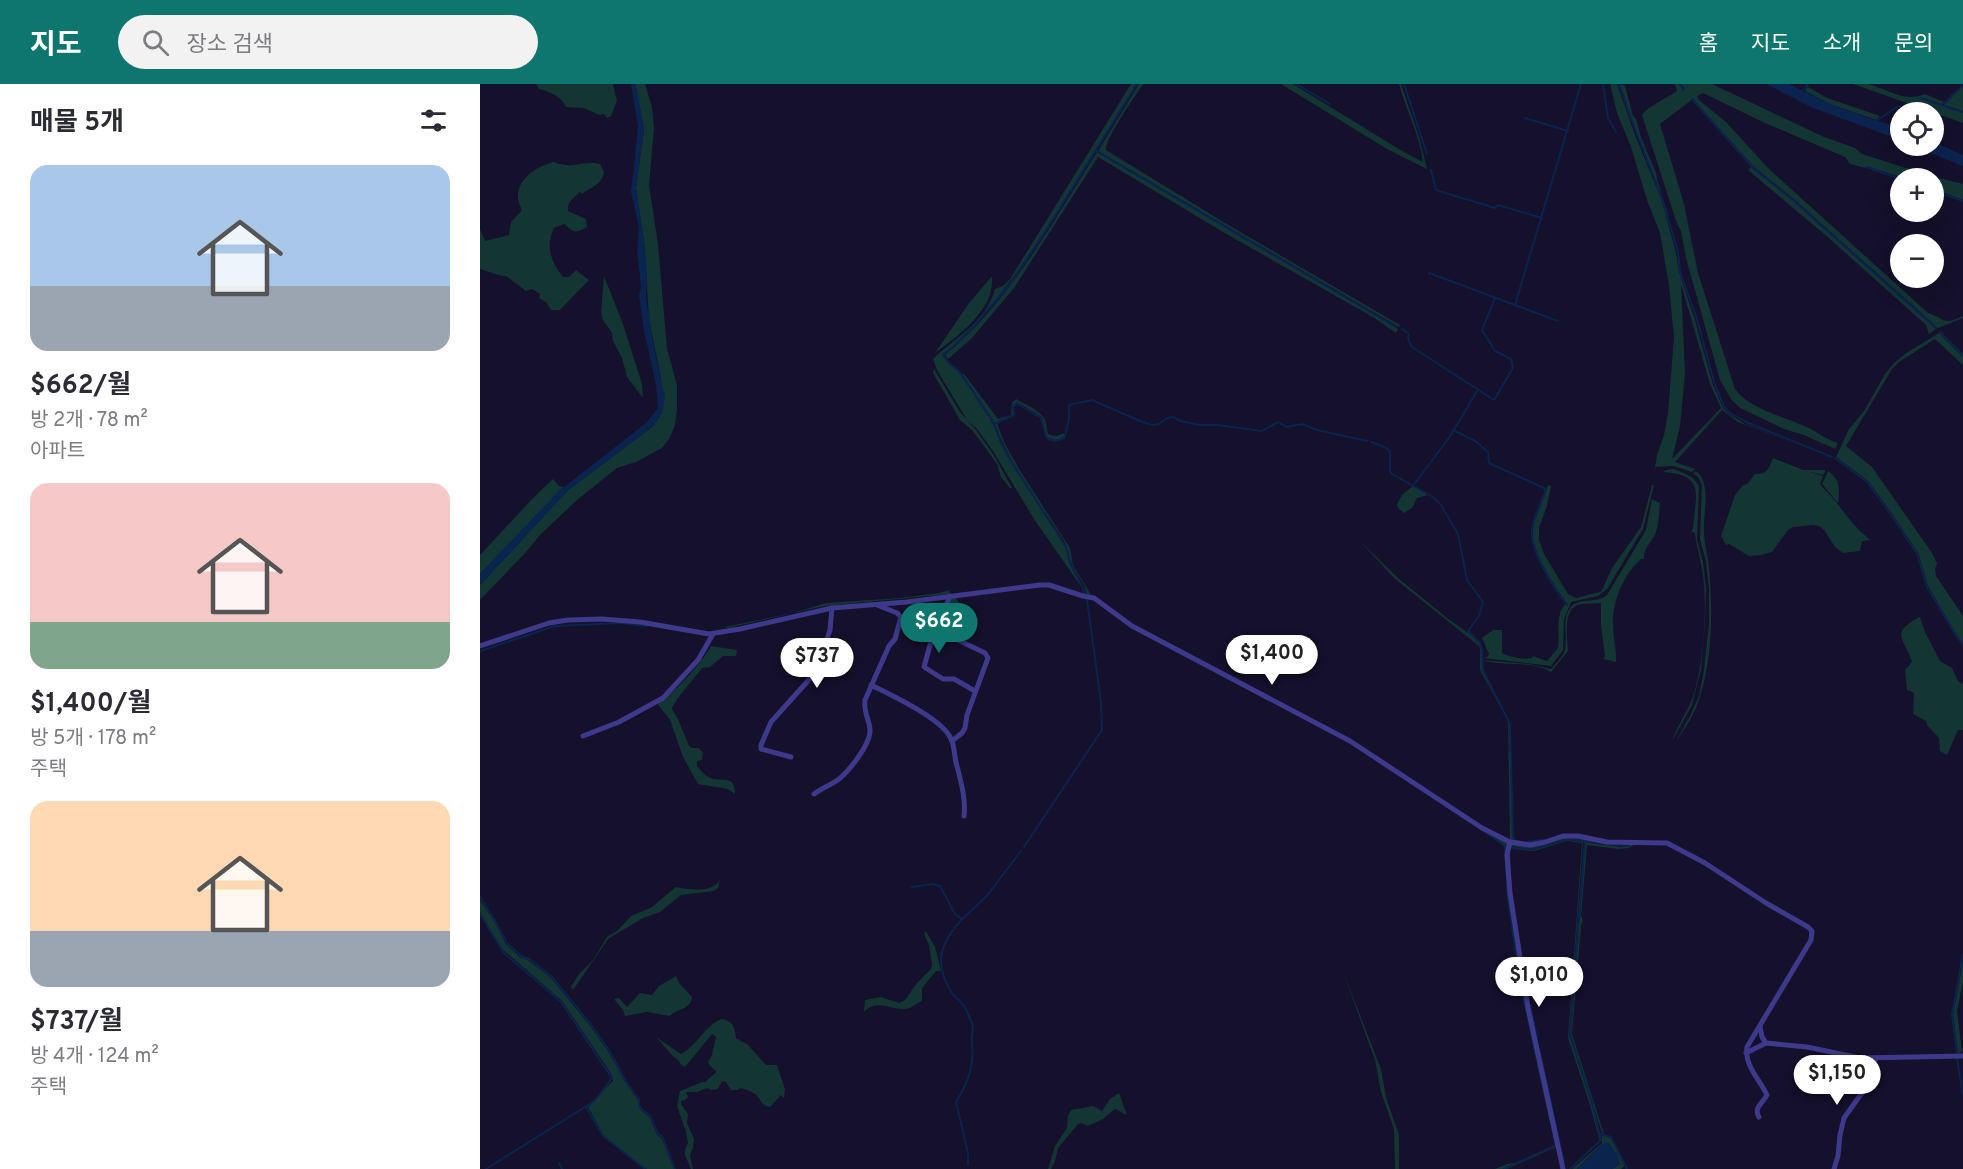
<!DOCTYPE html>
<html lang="ko">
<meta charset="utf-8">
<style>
:root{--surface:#fff;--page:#f2f2f3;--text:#2b2b33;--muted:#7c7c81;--accent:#0f766e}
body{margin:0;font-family:Overpass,"Noto Sans KR",sans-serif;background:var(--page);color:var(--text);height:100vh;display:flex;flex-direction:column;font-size:22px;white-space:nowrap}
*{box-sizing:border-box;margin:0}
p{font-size:20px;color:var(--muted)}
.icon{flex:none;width:33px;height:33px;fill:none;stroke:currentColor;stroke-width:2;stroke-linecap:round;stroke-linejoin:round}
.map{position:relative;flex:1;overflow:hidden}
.drawer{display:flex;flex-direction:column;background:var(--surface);width:480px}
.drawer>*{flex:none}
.controls{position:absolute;left:1410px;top:18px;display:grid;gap:12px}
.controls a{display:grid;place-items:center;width:54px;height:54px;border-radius:50%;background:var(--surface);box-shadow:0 6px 24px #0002;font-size:30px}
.price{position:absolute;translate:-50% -51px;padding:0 14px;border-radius:21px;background:#fff;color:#222;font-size:20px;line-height:39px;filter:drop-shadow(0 2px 3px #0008)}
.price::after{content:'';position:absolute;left:50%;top:36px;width:18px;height:14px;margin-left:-9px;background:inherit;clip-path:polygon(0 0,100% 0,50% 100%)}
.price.active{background:var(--accent);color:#fff}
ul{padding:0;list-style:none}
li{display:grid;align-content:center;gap:12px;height:318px;padding:0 30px}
li span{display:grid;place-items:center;height:186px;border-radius:18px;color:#555}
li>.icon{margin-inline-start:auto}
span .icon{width:108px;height:108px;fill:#fffc;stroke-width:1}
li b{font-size:26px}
h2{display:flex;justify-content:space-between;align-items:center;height:72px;padding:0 30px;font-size:26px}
header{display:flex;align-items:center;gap:36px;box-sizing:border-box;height:84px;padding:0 30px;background:var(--accent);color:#fff}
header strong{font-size:28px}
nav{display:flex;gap:33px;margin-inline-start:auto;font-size:21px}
.search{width:420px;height:54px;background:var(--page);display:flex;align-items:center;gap:15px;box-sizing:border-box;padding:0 21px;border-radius:33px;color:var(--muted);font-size:22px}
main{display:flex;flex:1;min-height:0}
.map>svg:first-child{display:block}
.green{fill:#133534;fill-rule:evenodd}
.water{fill:#0b234f}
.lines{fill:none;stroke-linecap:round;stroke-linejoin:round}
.stream{stroke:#0b234f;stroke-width:2}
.street{stroke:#3e398b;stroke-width:5}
</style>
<header>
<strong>지도</strong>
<div class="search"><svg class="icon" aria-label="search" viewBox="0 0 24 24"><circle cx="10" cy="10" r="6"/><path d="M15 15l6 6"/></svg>장소 검색</div>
<nav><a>홈</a><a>지도</a><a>소개</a><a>문의</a></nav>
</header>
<main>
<section class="drawer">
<h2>매물 5개<svg class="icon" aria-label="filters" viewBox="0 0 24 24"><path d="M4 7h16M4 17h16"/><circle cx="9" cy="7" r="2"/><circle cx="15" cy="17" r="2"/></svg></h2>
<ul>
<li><span style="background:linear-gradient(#a9c7e8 65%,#9aa5b1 0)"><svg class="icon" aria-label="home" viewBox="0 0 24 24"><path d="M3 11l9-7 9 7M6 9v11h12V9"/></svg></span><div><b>$662/월</b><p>방 2개 · 78 m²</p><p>아파트</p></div></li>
<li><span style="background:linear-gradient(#f6c9c9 75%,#7fa58c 0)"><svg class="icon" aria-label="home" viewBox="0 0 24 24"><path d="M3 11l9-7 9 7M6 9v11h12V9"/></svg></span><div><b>$1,400/월</b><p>방 5개 · 178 m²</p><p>주택</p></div></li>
<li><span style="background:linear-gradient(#ffd9b3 70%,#9aa5b1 0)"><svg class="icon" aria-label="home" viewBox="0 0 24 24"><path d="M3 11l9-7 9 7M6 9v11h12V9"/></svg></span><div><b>$737/월</b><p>방 4개 · 124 m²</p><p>주택</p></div></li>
</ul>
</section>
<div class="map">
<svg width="1483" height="1085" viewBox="0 0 1483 1085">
<rect width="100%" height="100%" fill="#15102b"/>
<g class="green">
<path d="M56,0H133L137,17L131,32L127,34L124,30L119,31L104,24L86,23C82,13 69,7 59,5Z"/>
<path d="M155,0H165L172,23L174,45L169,101L178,160L187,265L197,301V326L195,341L189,355L182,364L156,378L137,384L97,416L60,451L46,468L0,516V501L88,406L172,343L182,329L181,294L169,236L164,158L156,104L164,45Z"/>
<path d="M651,0H656C633,39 609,78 584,117C549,173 513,227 463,271L469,280L478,287L494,310L513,340L521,360L529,374L586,464L590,479L605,511L603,510L602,504L554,435L513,367L497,345L487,336L457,286L453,275C475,254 507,237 515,205L523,202L530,195Z"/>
<path d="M659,0H663C655,13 625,54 626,66L745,139L906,233L920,241L919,243L618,67Z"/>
<path d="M801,0H813L922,67L943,78C940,52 926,26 919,0H921L939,53L947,85L907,65Z"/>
<path d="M1130,0H1137L1155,51L1182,117L1196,169L1199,188L1214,233L1233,301L1243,324L1249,330L1265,340L1352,374L1258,338L1242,326L1195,378L1215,385L1212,388L1194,382L1175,383L1177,371L1184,351L1188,329L1194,254L1189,201L1180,149L1167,116L1151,63L1137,29ZM1201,200L1230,300L1241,324L1192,375L1200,342L1205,290Z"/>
<path d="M1140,0L1145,2L1153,32L1156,35L1161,53L1176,89L1177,96L1184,116L1157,50Z"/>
<path d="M1195,0H1199L1203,6L1205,5L1201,0H1232L1344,53L1375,64L1382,70L1451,92L1483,100V116L1454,105V94H1423L1386,82L1385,84L1370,80L1365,73L1285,39L1223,9L1217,12L1219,16L1246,38L1288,84L1448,229C1467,235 1461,242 1483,232V234L1458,244L1315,116L1274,83L1213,15L1180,40L1204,120L1218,189L1255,305C1270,326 1307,333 1329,344C1339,349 1347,356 1358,359L1355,365L1324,351L1304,345L1260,324L1251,315L1240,296L1206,174L1201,147L1197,140L1162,31C1167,23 1187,14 1197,7Z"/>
<path d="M1373,0C1378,0 1383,0 1388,0C1408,5 1424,19 1445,10L1464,18L1462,20L1442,14L1441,15L1483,28V39Z"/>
<path d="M1483,2V27L1464,21Z"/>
<path d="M1328,3L1347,14L1400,32L1396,36L1350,20L1325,7Z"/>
<path d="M617,68L918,245L916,249L893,233L743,148L618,73L534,204L492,254L468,275L465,271C530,217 572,139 617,68Z"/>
<path d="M74,78C94,86 102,76 120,80L124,88C122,101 111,103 102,110L100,108C93,115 87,117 88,127L106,135L107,143C94,150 95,149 84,140L74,144C65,162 71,178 83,193H89L96,186L109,196L80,226H71L66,218L59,214L60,210L52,205L46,207L26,192C18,192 8,187 0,185V145L5,157L29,151L31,138L42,126C28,101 53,83 74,78Z"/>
<path d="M1271,83L1313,117L1456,245L1449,250L1446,241L1350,155L1268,86Z"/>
<path d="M124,192L143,240L162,300L163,314L147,293L142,274L133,257L132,249L123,236L121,229Z"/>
<path d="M512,192C515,226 479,251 455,269L489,219Z"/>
<path d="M1459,249L1483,273V281L1455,255L1419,278L1412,285L1366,362L1392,383L1452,469L1457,479L1455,485L1456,492L1483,532V559L1478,553L1448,502L1438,469L1411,428L1388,397L1356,373L1369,345L1384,327L1405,290L1414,279L1425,270Z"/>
<path d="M454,285L480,328L496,346L515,373L532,404H530L521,393L517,380L507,366L492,346L480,336L453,289Z"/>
<path d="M482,290H484L518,335L531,331L532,319L536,315C544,320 562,327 565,336C567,342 566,345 569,351L576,352L585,349L583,354L576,356L566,353L562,333L537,318L533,321V331L515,339Z"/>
<path d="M515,340H517L525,360L539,385L590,464L593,481L611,511L607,510C605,500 598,492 593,483C589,473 588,464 583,455C559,418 530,382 515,340Z"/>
<path d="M1293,374L1323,386H1346L1343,391L1326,387L1343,392L1340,400C1345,407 1352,412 1357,419C1369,435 1375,443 1390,456L1382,457L1380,467L1363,469L1355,463L1344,446L1339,442L1333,441L1313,443L1308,446L1292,468L1281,471L1269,472L1249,460L1246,461L1241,452L1255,411L1263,401L1267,400L1275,390C1287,391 1289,384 1293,374Z"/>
<path d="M1193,385C1204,389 1213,391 1219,402L1217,456L1223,478L1226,505L1225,539L1221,585L1212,621L1192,657C1198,639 1210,625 1215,606C1224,574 1228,518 1222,485C1220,472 1216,462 1215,449L1211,447L1213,445C1215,411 1227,391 1183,388L1186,386Z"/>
<path d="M1216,387C1232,399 1223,429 1224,447C1224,460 1228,471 1229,483C1233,528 1233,581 1216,624C1211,636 1203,647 1195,659L1210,632L1219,612L1224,586L1229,539V505L1226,477L1220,455L1222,401L1218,393L1213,389Z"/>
<path d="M1348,387C1360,395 1360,405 1358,419L1342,400Z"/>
<path d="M73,395L79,402L84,403L0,490V471L53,414Z"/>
<path d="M1068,401L1071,402L1067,422L1059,444V456L1064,470L1088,510L1096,514L1120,508L1122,506L1132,484L1161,443L1172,401H1174L1163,445L1127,505L1118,512L1091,518L1084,535L1083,566L1071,582L1003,574L1007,573L1009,570L1002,554L1013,546H1022V569C1031,573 1043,576 1052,574L1053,572L1067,577L1078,564C1080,547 1075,533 1085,520L1088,521C1076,503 1050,467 1053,446C1055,430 1065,416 1068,401Z"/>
<path d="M933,402L948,411L937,414L932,424L924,429L918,424L917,420L922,411Z"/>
<path d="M1172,415L1180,419C1179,429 1179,439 1176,448C1172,458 1163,465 1164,475H1161C1144,490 1132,517 1133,541C1133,553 1137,567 1136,578L1123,575L1125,572L1121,542V519C1114,520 1103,519 1097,521C1082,528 1088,555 1088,567L1071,588C1050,576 1024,583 1002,576L1049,580L1071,585C1076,579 1084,572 1085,565C1088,551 1081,535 1091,523C1099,513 1117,520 1127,511L1166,446Z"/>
<path d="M879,456L918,494L967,534L991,551L1000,559L1002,566V586L1030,640L1033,755L1046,758H1053L1049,760L1030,758L1028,637L1001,588C998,579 1002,570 999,562L914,494Z"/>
<path d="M469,506L470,510L344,522L248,544L244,543L313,529L346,519L420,514L459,509Z"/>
<path d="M476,514L484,528L478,541L473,542L471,550L459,544L470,515Z"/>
<path d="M1440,533L1445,548L1460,577L1472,584L1478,597L1483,600V646H1478L1467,671L1460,667L1459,654L1447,641L1446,637L1433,630L1434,609L1427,606L1425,586L1432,578C1423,552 1410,549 1440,533Z"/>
<path d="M231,562L257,566L256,572H243L230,583L222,584C215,594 194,616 192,625L198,635L209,662L212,664H219L223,669L222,676L217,677V682C221,687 226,693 233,695C246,697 255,692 255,710L248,705L218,700L203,673L190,636L177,619C196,608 220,581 231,562Z"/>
<path d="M977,729L1027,758L1030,809L1076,1063L1027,1085H1015L1027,1080L1035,1079L1075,1061C1053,962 1028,863 1024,762Z"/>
<path d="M1084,752H1098L1127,759L1178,758L1176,761H1154L1149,764L1138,765L1107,761L1101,832L1103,836L1101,842L1092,950L1124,1050L1122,1049L1091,951L1105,761V758L1141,763L1150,761L1088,755L1057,764L1047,765L1033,762L1030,764L1032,812L1046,902L1082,1071L1085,1085L1049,925L1031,810L1028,771L1030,760L1055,762Z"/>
<path d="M1088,756L1103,758L1089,951L1111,1018L1120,1050V1058L1110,1021L1088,954L1102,759L1087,757L1054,767L1031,765L1033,763L1053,766Z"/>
<path d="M240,796L238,804L234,807L201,811L180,828L163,834L128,855L93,906L91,903L99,890L113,876L127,853L137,847L151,832L172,823L196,803C209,806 233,809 240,796Z"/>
<path d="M0,816L13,835L26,860L40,873L48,876L70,893L109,940L128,967L146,999L158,1016V1021L161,1026L170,1034L176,1049L182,1055L194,1085H167L157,1079L124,1052L108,1023C118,1015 123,1005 133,997L132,991L82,917L21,864L0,828Z"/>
<path d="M446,847L455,863L461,887H456L442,904V917C437,919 430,925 425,925C410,926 397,914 384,928L385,916L401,913L419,919L425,916L437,899L451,885L452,881L449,861L444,850Z"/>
<path d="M1483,878V898L1477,927L1482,968L1478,969L1473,930Z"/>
<path d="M862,885L901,985L906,1013L919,1051V1085H915L914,1045L901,1008L895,976Z"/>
<path d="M196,892L199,899L212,913C211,926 197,924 190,932L167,928L145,932L143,926L134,915L139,914L147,923L160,909L172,911L179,902Z"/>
<path d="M242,935C253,936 255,945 256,954L268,961L286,981H297L305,1005L304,1014L301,1011L290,1023C281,1022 282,1016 275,1010C271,1007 265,1005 260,1004L258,1006H251L246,998L242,997L238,1005L231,1006L227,1004L217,1008H206L208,1013L205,1016L201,1017V1020L208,1030L207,1039L214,1055L213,1064L210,1071L213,1085H211L205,1071V1066L208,1059L206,1048L197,1022L200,1007L222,998H226C228,993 235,992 236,987L230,982L228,978L232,971L236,953L232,950L205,983L201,981C198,973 195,975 190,969C185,964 181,958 176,953L201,970C218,961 225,941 242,935Z"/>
<path d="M639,1009L647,1031L635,1025L623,1035L608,1042L601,1039L598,1040L578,1064L575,1077L571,1085H568L575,1062L587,1044L588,1032L591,1026L613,1022L622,1027L630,1015Z"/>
<path d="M1122,1051L1131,1054L1145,1082L1141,1085H1132L1140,1080L1121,1061L1097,1085H1092L1122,1059Z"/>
</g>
<g class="water">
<path d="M151,0L156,1L164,45L156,104L164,158L167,188L166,215L173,259L185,313L182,329L172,343L88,406L0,501V490L79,407L166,339L178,324L176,300L164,247L159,212L161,202L157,166L159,144L151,108L158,42Z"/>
<path d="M1286,0H1309L1350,20L1388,34L1418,43L1420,44V56L1333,24Z"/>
<path d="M1454,58L1483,71V82L1433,62H1454Z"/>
<path d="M1128,1058L1137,1070L1140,1080L1132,1085H1097L1121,1061Z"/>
</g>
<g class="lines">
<g class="stream">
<path d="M816,0L850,20"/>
<path d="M924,0L947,70"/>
<path d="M1123,0L1128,34L1136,48"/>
<path d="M1139,0L1150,32L1183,117L1198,168L1200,188L1216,232L1235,301L1244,323L1250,329L1266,338L1352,373"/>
<path d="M1200,0L1204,6"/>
<path d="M1323,6L1327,3V0"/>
<path d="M1441,14L1483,28"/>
<path d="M1212,15L1273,84L1314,117L1456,244"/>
<path d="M1463,20L1483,1"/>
<path d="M1045,34L1088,47"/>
<path d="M1396,37L1418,22L1427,25"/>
<path d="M616,67L916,243"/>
<path d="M1386,83L1420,95"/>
<path d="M951,86L956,106L1015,124L1018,121L1062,134"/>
<path d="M1454,107L1483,117"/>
<path d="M949,189L1035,221L1101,0"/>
<path d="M1035,221L1078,237"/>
<path d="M922,245L929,250L928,255L932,263L1014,316L1033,284L1031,275L1015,267L1002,246L1015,214"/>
<path d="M1460,248L1483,271"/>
<path d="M514,340L534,331L533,323L537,319L561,334L566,353C572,358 578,358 584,354L585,352L589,335V321L612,316L660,337L672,341L679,340L687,334L693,333L701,337L719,341H737L782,347L798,338L807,343L822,340L837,346L887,357"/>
<path d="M973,346L995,357L1008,368L1009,379L1066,405C1062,418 1054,432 1052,445C1049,466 1074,504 1087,521"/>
<path d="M891,358C916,367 909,364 910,387L912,390L953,413L961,421L978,450L987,496L1003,518L999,532L988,547L1000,559L1002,567L1003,586L1030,640L1033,751L1035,756"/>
<path d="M1355,374L1387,398L1410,429L1437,470L1447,503L1477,553L1483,560"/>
<path d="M933,402L971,351L997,307"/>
<path d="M606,510L590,479L586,463L529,374L521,359L514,340L495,310L478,286L469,279L463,271L486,251L530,200L565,148L657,0"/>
<path d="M0,567L75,542L141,539L167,542"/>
<path d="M1006,749L1025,762L1028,815L1042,907L1062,1000"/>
<path d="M1047,758L1062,756"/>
<path d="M544,763L622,646L621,618L607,516"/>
<path d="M1031,764L1053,765L1088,755L1149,762"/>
<path d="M432,803L453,800L460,802L475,830L482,835L506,813L541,767"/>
<path d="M0,813L14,835L27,859L41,872L49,875L71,892L110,939L129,966L147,999L159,1015V1021L162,1025L171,1033L177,1048L183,1054L195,1085"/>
<path d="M0,830L24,869L81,918L132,994L117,1014L106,1023L123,1052L165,1085"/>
<path d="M482,835C460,860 453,879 472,909C476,914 481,917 484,922C487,927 492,938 493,944C493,948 491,953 492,957C494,982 489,997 476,1018L488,1069V1081"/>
<path d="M1050,921L1057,953"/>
<path d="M1060,968L1084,1079"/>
<path d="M1477,969L1472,930L1483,871"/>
<path d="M1477,975L1483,1011"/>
<path d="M1121,1050L1131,1053L1147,1085"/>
<path d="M79,1079L82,1085"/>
<path d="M6,1085L105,1023"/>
<path d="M1024,1085L1076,1061"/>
<path d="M1090,1085L1121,1056L1112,1018L1090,951L1105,757"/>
</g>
<g class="street">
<path d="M470,512L450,561L444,583L463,595H474L495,607"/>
<path d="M457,546L505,569L508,574L487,631L485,644L482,649L472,657"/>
<path d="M0,562L69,539L88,536L122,535L160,538L229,550L260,545L352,524L427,518L560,501H569L603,512L614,514L652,542L870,657L1002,744L1030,758L1050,761L1065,758L1083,752H1098L1127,758L1187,759L1225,779L1286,819L1328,843L1332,847L1331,856L1267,963C1264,981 1280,996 1287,1011C1283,1019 1273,1024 1279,1033"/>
<path d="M391,601C411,611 463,635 471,655C475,662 474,674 477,682C481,698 486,715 484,732"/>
<path d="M103,652L139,638L183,614L218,576L233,550"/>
<path d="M311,673L281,665V661L291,638L335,589L350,546L352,524"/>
<path d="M334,710C342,704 351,701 359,695C369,687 389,662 390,648C391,638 383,630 385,616L409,562L415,555L421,533L417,529L397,521"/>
<path d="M1030,758L1027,771L1030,809L1048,924L1083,1085"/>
<path d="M1280,942L1282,953L1286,959"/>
<path d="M1266,969L1286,959L1327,963L1380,974L1483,972"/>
<path d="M1354,1085L1358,1072L1360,1051L1364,1034L1384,1006L1396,974"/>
</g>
</g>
</svg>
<div class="controls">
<a><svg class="icon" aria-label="locate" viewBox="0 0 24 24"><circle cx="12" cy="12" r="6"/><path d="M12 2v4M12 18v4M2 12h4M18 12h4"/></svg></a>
<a>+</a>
<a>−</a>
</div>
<b class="price active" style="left:459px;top:570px">$662</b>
<b class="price" style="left:792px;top:602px">$1,400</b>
<b class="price" style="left:337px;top:605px">$737</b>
<b class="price" style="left:1059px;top:924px">$1,010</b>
<b class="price" style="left:1357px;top:1022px">$1,150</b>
</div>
</main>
